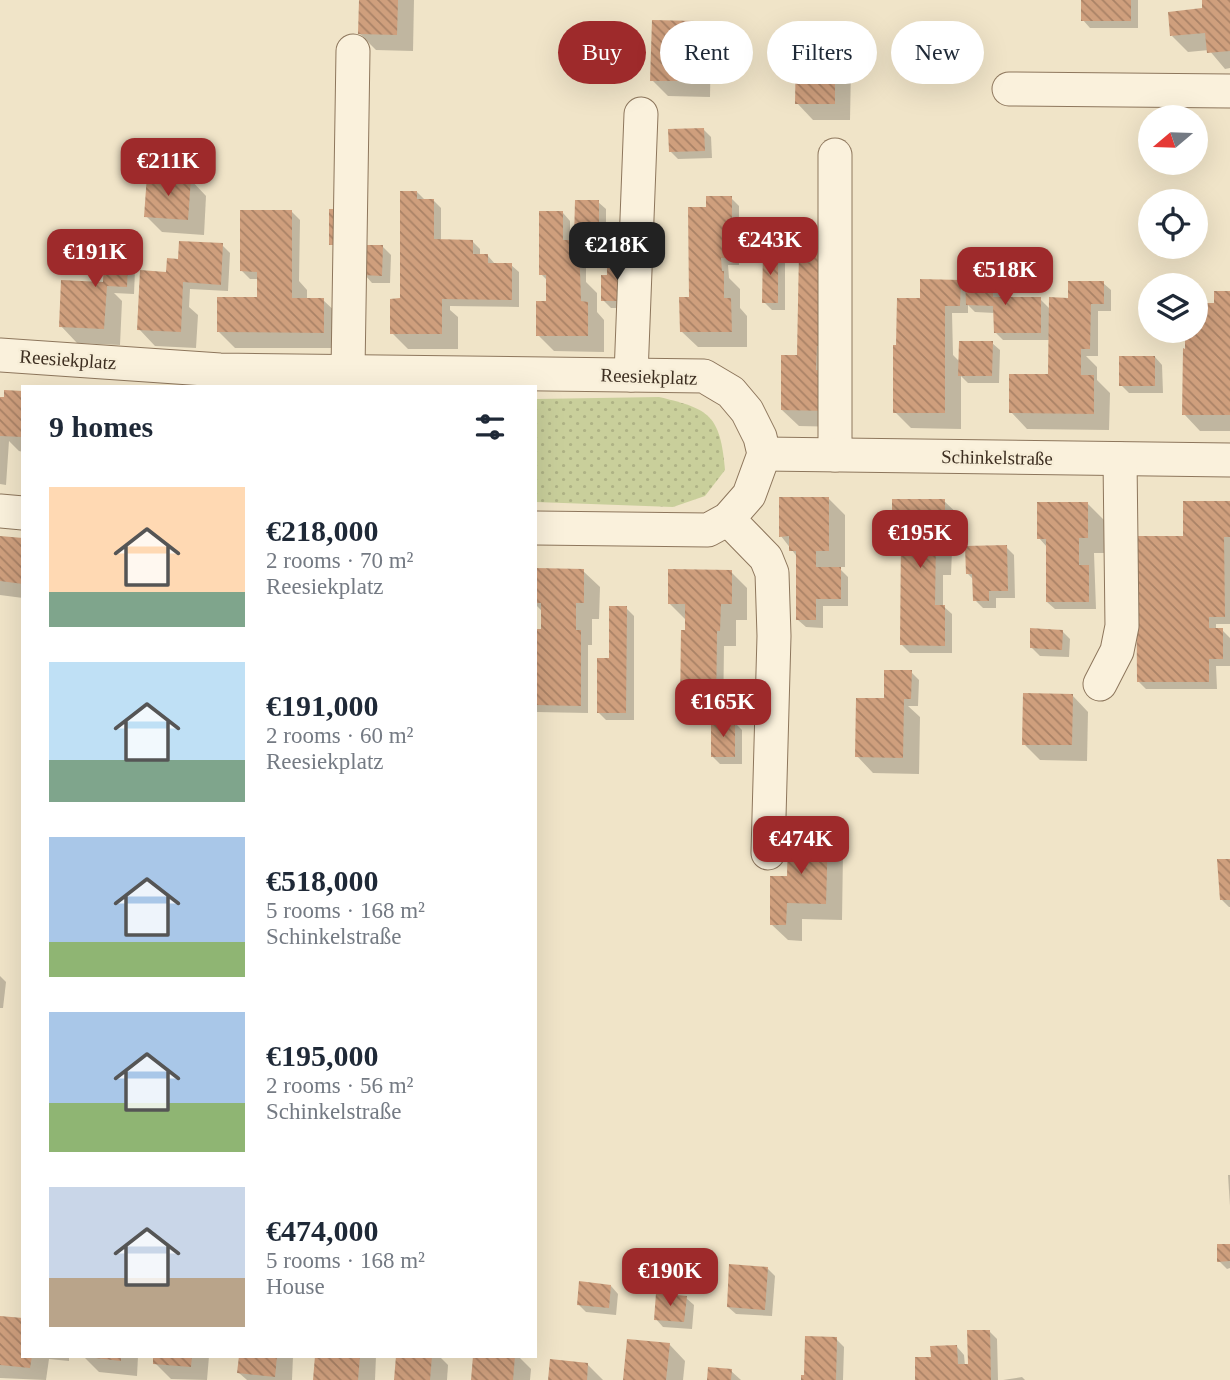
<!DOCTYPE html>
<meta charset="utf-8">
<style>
:root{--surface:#fff;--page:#f6f6f7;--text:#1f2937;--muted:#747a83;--accent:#9e2a2b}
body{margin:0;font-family:Georgia,serif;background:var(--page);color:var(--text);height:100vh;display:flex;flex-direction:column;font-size:26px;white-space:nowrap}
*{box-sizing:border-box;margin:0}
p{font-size:23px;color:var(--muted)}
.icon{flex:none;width:38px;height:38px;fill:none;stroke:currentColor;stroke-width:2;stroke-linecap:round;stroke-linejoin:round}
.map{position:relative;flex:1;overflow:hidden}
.drawer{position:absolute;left:21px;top:385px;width:516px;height:973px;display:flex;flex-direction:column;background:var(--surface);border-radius:0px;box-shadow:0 7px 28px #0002}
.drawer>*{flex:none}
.guide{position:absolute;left:558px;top:21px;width:565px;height:63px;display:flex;gap:14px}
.needle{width:46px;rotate:251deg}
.tools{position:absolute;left:1138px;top:105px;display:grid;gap:14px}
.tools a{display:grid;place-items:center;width:70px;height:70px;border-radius:50%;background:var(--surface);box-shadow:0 7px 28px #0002;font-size:35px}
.price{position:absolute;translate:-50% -60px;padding:0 16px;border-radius:14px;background:var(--accent);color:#fff;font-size:23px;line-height:46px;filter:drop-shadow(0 2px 4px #0008)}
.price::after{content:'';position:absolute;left:50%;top:42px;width:21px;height:16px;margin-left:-10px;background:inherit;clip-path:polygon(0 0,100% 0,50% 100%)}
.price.on{background:#222;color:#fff}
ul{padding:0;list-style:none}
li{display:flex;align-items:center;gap:21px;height:175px;padding:0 28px}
li span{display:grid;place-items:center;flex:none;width:196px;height:140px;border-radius:0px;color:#555}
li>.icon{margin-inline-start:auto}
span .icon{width:84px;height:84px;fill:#fffc;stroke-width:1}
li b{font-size:30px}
h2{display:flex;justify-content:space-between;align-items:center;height:84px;padding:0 28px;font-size:30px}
.pill{padding:0 24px;border-radius:32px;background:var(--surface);box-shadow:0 7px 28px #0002;font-size:24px;line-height:63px}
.pill.on{background:var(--accent);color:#fff}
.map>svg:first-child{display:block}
.grass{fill:url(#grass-dots)}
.shadow{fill:#0003}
.building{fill:url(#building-back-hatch)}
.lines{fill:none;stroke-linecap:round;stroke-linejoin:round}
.minor-casing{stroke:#8d765c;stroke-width:35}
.minor{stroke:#faf1dc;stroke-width:33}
.labels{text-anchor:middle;stroke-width:5;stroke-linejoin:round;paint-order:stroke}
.street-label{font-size:19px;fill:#3d2e20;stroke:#f7eed8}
</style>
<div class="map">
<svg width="1230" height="1380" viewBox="0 0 1230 1380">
<defs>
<pattern id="grass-dots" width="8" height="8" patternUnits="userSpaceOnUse" patternTransform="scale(1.75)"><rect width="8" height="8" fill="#c9cf9b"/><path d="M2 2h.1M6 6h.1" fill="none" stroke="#aeb285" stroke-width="1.8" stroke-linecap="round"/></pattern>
<pattern id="building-back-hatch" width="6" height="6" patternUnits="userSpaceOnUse" patternTransform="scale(1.75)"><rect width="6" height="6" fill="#cf9f7d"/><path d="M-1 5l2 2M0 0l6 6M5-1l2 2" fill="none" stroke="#a98266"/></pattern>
</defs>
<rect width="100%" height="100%" fill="#f0e4c8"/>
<path class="grass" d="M659,397C710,409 720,415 725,470L705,496L673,507L536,502V399Z"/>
<g class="shadow">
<path d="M360,0H414L413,51L376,50L360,34Z"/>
<path d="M1083,0H1138V28H1090L1083,20Z"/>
<path d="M1220,0H1230V68L1225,69L1209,50L1188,52L1172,36L1204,10Z"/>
<path d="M695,23L711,39L710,97L668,96L652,80Z"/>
<path d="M834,50L851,67L850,120H813L797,103Z"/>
<path d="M703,129L711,137L712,158L678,159L670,151Z"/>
<path d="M190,179L206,196L204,235L162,232L146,216Z"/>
<path d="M417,192L425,200H433L441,208V241H472L480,249V256H488L496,265H511L519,272V307L450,306V310L458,317V349H408L392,333L402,300Z"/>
<path d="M731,198L739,206V265H728L729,278L740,289V308L747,316V347H698L681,331L691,299L708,209Z"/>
<path d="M598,202L606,209V247H586V282L597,293V312L604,320V352L554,351L538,335L547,303L548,281L541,274L563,213L570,221V242H576Z"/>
<path d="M292,212L300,220L299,281L307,290V300H323L340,316L339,348H235L219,332L259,299L258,279H250L242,271Z"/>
<path d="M128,239L136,247L134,294L114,293L122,301L120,345L77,343L61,326L107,284Z"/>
<path d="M222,245L230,253L228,291L190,289L189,307L198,315L196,348L155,346L139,329L171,274L180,261Z"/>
<path d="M383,247L391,255L390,283H372L365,275Z"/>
<path d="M778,252L785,260V310H772L764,302Z"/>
<path d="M801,253L844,427L799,426L782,410L798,357Z"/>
<path d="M603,277L638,308H611L603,300Z"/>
<path d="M992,279L1000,287V299H1040L1051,310L1103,283L1111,290V311H1098V356H1086L1097,367V380L1110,393L1109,430L1027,429L1011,412L1050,376V340H1003L995,332V313L975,312L968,305V313H952L953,355L960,362L992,343L1000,350L999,383H968L961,376V429L911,428L895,412L898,347L922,300L960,281L967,289Z"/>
<path d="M1230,293V431H1200L1184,414L1187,331H1195L1215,304Z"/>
<path d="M1155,357L1162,365L1163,393H1129L1121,385Z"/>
<path d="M23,393V452L19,451L9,441L6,485L0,484V398Z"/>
<path d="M828,498L845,515V567H838L848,577V606H823V628L806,627L798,620V558L781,536Z"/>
<path d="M944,501L961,517V551H952L951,575H943V606L952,614V653H910L902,645L903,544L894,535Z"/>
<path d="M1230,502V624H1216V630H1222L1230,638V666H1216L1217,689H1146L1139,682L1185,539Z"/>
<path d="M1087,503L1104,520V553H1094L1096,609H1055L1047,602V547L1039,538Z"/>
<path d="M0,538L23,540V598L0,595Z"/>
<path d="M1006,547L1014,555L1015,598H996V608H983L975,600L974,580L968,574Z"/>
<path d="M536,570L583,571L600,587L599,619H592V645H588V713L536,712V664L543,631V612L536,605Z"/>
<path d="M731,572L747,588V620H736V646H724L723,722H734L742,730V764H720L712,756L713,719L689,718L682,711L690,632L686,620L669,603Z"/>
<path d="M626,608L634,616V720H606L598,712L610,660Z"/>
<path d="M1062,631L1070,639L1069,657L1040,656L1032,648Z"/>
<path d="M911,672L919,680L918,706H908L920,717L919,774L873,773L857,756L889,701Z"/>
<path d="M1072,695L1088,712L1087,761L1040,760L1024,744Z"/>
<path d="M827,836L843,852L842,920L802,919V941L788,940L771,924L789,878Z"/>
<path d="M1230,860V907H1229L1222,900Z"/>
<path d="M0,976L6,982L3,1008H0Z"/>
<path d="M1228,1175H1230V1206Z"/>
<path d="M1230,1245V1268L1227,1269L1219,1261Z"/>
<path d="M767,1268L775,1276L772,1316L736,1314L728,1307Z"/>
<path d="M611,1286L618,1294L616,1315L586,1312L578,1304Z"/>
<path d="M686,1298L694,1305L692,1329L663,1327L656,1319Z"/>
<path d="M0,1318L23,1356H69V1361L49,1359L46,1380L0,1378Z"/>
<path d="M989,1331L997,1339L998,1380H917L933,1358L957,1347L964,1355L965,1366H970Z"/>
<path d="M836,1339L844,1347L843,1380H803Z"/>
<path d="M669,1344L685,1361L683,1380H625Z"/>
<path d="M83,1356H138L137,1376L99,1372Z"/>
<path d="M155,1356H209L207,1380L171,1379L155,1363Z"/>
<path d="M241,1356H293L292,1380H247L239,1373Z"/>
<path d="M317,1356H376L375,1380H316Z"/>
<path d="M398,1356H439L448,1365L447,1380H396Z"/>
<path d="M475,1356H518L531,1369L530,1380H473Z"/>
<path d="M587,1364L603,1380H550Z"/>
<path d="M731,1371L741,1380H709Z"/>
<path d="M1022,1377L1025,1380H1003Z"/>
</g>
<g class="building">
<path d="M359,0H398L397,35L358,34Z"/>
<rect x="1081" y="0" width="50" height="21"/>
<path d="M1202,0H1230V51L1207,53L1205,33L1170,36L1168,12L1202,8Z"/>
<path d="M652,20L696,21L695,81H650Z"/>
<path d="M796,48L835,49V104H795Z"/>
<path d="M704,128L705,151L669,152L668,129Z"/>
<path d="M147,175L191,178L188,220L144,217Z"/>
<path d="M400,191H417V199H434V239L473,240V254H488V263H512V300L442,299V334H390V299L400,298Z"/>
<path d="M706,196H732V258H721L722,271H724V298H731L732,332H680L679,297H689L688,207H706Z"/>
<path d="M575,200H599V240H579L581,301L588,302V336H536V301H546V275H539V211H563V240H574Z"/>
<rect x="329" y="209" width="16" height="36"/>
<path d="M240,210H292V298H324V333L217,332V297H257V272L240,271Z"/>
<path d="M105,236L129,238L127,287L107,286L104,329L59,327L61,280L103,282Z"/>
<path d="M179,241L223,243L221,285L183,282L181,332L137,330L140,270L166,272L167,258L178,259Z"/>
<path d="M364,245H383L382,276L363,275Z"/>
<path d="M763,250L778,251V303H762Z"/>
<path d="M799,251L827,252L825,346H817L816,370L829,371L828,411L781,410V355H797Z"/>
<path d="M607,262H631V301H601V275H607Z"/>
<path d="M965,277H993V297H1041V333H994L993,306L966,305Z"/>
<path d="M920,279L961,280L960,306H945V413H893V345H896L897,298H920Z"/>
<path d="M1068,281H1104V304H1091L1090,349H1081V375H1094V414L1009,413V374H1048L1049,297L1068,298Z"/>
<path d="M1214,291H1230V415H1182L1183,348L1185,349V331H1195V303H1214Z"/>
<path d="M959,341H993L992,376H958Z"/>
<rect x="1119" y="356" width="36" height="30"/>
<path d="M4,390L23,391V437L0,436V397H4Z"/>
<path d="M779,497H829V551H816V567H841V599H816V620H796V551H789V536L779,537Z"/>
<path d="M892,499H945V536H936L935,605H945V646L900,645L901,536H892Z"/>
<path d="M1183,501H1230V537H1224L1225,617H1209V628H1223V659H1209V682H1137L1136,536H1183Z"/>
<path d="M1037,502H1088V538H1079V565H1089V602H1046V539H1037Z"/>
<path d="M0,536L23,538V584L0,581Z"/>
<path d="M1007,545L1008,591H989V601H973L972,574H966L965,546Z"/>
<path d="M536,568L584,569V603H576V630H581V706L536,705V629H541V603H536Z"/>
<path d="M668,569L732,570V604H721L720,631H717L716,712L680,711L681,630H685V604H668Z"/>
<path d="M609,606H627L626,713H597V658H609Z"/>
<path d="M1030,628L1063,630L1062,650L1030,648Z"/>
<path d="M884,670H912L911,699H904L903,758L855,757L856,698H884Z"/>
<path d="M1023,693L1073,694L1072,745H1022Z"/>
<path d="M711,720L735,721V757H711Z"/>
<path d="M788,833L828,834L826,904L787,903L786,925H770V876H787Z"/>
<path d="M1217,859H1230V900H1220Z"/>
<path d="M1217,1244H1230V1261L1217,1262Z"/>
<path d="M729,1264L768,1267L765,1310L727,1307Z"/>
<path d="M579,1281L611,1285L609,1308L577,1305Z"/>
<path d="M656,1293L687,1296L684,1322L654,1320Z"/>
<path d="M0,1316L23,1318V1356H32L30,1368L0,1365Z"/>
<path d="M967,1330H990L991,1380H915V1357H931L930,1346L957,1345L958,1364H968Z"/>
<path d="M805,1336L837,1337L836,1380H801V1375H804Z"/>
<path d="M627,1339L670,1343L666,1380H623Z"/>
<path d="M95,1356H121V1361L95,1358Z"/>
<path d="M153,1356H192L191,1367L153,1364Z"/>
<path d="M239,1356H277L275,1377L237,1373Z"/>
<path d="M315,1356H360L358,1380H313Z"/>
<path d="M396,1356H432L430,1380H394Z"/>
<path d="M473,1356H515L513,1380H471Z"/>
<path d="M550,1359L588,1363L587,1380H548Z"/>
<path d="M708,1367L732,1369L731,1380H707Z"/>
</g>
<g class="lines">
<defs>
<g id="minor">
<path d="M1009,89L1230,91"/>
<path d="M835,155V455"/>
<path d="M0,355L220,370L704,376L731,392L747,411L760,437L764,454L749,495L728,519L708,530L536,528"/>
<path d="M348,371L353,51"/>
<path d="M631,375L641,114"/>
<path d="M764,454L1230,460"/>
<path d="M0,511L23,513"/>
<path d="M728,519L766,558L772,573L774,636L768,853"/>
<path d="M1100,684L1117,651L1122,626L1120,459"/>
</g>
</defs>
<use href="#minor" class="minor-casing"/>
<use href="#minor" class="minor"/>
</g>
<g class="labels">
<g class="street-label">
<text transform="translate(68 359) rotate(4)" y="7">Reesiekplatz</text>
<text transform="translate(649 376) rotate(2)" y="7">Reesiekplatz</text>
<text transform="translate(997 457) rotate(1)" y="7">Schinkelstraße</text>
</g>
</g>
</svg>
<div class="tools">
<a><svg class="needle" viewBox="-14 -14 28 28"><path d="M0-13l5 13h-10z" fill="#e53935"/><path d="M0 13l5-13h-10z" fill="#747a83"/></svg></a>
<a><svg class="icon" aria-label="locate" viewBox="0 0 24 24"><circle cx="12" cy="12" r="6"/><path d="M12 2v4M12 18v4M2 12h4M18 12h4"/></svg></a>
<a><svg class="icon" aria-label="layers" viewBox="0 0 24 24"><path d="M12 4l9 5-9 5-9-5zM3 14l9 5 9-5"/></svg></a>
</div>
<b class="price" style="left:168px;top:198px">€211K</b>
<b class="price" style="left:770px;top:277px">€243K</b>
<b class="price on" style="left:617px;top:282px">€218K</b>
<b class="price" style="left:95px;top:289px">€191K</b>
<b class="price" style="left:1005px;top:307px">€518K</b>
<b class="price" style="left:920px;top:570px">€195K</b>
<b class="price" style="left:723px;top:739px">€165K</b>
<b class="price" style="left:801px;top:876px">€474K</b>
<b class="price" style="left:670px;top:1308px">€190K</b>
<div class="guide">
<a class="pill on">Buy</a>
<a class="pill">Rent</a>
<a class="pill">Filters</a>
<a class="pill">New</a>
</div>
<section class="drawer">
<h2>9 homes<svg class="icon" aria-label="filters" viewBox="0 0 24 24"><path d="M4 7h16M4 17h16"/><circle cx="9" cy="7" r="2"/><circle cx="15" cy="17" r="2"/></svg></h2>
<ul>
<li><span style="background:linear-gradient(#ffd9b3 75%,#7fa58c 0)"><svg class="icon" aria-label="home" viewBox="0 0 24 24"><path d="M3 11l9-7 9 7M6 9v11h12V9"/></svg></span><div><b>€218,000</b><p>2 rooms · 70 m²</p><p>Reesiekplatz</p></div></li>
<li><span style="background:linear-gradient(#bfe0f5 70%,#7fa58c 0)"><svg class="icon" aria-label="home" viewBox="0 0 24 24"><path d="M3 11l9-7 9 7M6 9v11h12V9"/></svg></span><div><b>€191,000</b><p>2 rooms · 60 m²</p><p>Reesiekplatz</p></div></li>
<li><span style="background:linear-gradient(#a9c7e8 75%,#8fb573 0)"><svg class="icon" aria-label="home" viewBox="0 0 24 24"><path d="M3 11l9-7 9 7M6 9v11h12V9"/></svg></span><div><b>€518,000</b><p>5 rooms · 168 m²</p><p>Schinkelstraße</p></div></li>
<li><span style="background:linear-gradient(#a9c7e8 65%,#8fb573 0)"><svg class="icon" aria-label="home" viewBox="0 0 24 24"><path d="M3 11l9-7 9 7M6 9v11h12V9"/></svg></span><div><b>€195,000</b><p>2 rooms · 56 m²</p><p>Schinkelstraße</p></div></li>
<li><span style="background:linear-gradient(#c9d6e8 65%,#b9a48a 0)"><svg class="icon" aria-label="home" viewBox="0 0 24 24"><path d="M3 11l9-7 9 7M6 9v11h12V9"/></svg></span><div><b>€474,000</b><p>5 rooms · 168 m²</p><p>House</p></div></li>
</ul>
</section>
</div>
